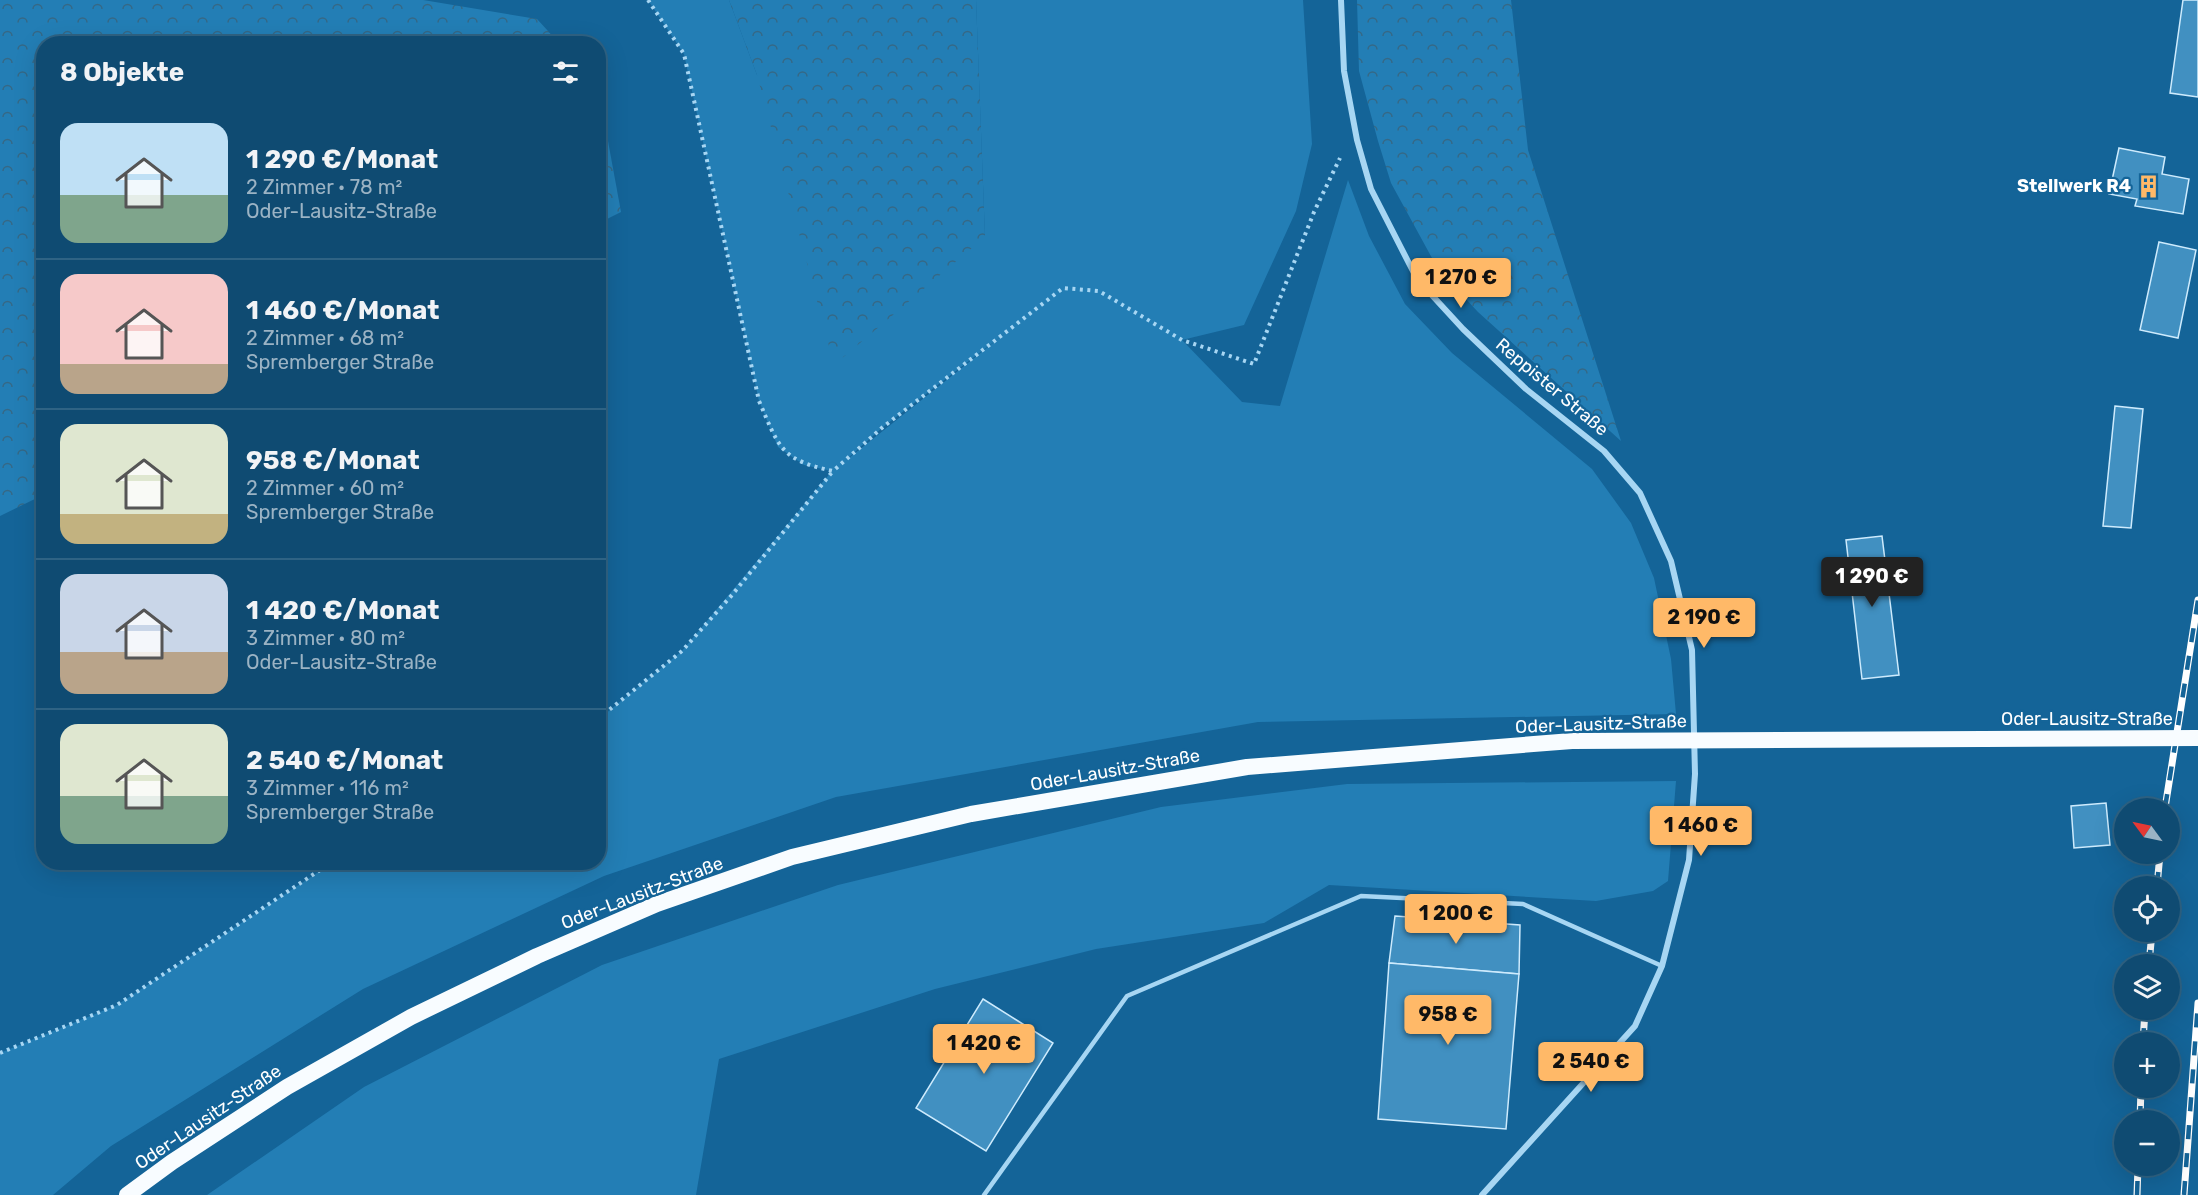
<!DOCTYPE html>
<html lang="de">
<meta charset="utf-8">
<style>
:root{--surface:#0f4b72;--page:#1d557a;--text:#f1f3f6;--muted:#9bb3c4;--line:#2f6384;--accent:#ffb968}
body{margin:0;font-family:Rubik,sans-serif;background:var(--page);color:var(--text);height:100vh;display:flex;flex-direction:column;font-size:22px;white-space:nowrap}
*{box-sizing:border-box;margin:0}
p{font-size:20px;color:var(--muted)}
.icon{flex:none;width:33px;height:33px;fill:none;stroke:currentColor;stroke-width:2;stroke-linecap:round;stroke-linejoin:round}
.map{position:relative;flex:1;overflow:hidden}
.side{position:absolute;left:36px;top:36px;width:570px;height:834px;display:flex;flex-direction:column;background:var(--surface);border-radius:24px;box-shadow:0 6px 24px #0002,0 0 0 2px var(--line)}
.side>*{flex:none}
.needle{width:39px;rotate:303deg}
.buttons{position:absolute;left:2114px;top:798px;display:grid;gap:12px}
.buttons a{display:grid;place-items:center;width:66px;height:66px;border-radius:50%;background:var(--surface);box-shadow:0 6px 24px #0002,0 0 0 2px var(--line);font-size:30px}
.price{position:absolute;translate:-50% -51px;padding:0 14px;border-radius:6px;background:var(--accent);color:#111;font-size:20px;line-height:39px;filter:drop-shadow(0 2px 3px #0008)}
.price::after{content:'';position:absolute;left:50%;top:36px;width:18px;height:14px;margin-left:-9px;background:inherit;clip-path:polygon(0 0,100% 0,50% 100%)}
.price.selected{background:#222;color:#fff}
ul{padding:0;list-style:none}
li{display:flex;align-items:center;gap:18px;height:150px;padding:0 24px}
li+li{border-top:2px solid var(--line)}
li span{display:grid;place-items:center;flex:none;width:168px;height:120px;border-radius:18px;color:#555}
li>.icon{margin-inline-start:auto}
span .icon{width:72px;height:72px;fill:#fffc;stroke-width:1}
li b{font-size:26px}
h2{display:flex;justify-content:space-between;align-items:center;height:72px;padding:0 24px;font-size:26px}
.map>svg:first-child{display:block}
.green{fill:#237eb5;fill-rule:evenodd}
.forest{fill:url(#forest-crowns)}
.building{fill:#4190c1;stroke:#ceebfd;stroke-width:1.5}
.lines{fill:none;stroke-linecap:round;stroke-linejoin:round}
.path{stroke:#a7d6f3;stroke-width:4;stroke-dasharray:3 4.5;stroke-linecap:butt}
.service{stroke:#a7d6f3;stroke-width:4.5}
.minor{stroke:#a7d6f3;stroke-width:6}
.trunk{stroke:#f8fcff;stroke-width:16}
.rail-casing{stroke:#fff;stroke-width:7}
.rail{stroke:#146498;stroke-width:4.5;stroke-dasharray:14;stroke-linecap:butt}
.trunk-bridge{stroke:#f8fcff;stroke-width:16}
.labels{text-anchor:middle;stroke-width:4.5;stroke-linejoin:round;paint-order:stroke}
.poi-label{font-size:18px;font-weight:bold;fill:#fff;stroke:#146498;text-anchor:end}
.street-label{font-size:18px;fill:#fff;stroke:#146498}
</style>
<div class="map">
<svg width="2198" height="1195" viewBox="0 0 2198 1195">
<defs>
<pattern id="forest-crowns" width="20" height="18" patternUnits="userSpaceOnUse" patternTransform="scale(1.5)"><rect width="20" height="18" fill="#237eb5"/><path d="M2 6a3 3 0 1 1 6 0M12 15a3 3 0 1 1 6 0" fill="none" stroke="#356886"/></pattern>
</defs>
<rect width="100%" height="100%" fill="#146498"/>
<g class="green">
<path d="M648,0H729L757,75L985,237L976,0H1303L1312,144L1296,211L1244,325L1182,340L1242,402L1280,406L1348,180L1369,236L1405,304L1452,353L1592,469L1631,523L1654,578L1671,659L1676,714L1258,722L836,797L604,876L363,989L111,1146L53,1195H0V1053L117,1005L332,863L598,862L599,719L682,651L832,471L804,465L778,447L759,401L684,54ZM1008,331L849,458H848L883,427Z"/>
<path d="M1676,781L1668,881L1653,891L1596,901L1329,885L1264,923L1096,949L935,989L719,1059L696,1195H207L364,1087L602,965L838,885L1161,807L1347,784Z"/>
</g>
<g class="forest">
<path d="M0,0H423L537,19L559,43L44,44L43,495L0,516Z"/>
<path d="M729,0H976L985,237L834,365L757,75Z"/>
<path d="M1357,0H1511L1528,150L1621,441L1478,312L1438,269L1391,183L1378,141L1359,71Z"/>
<path d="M599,92L621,212L599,223H598Z"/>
</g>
<g class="building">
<path d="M2183,0H2198V97L2170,93Z"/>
<path d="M2119,148L2165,157L2162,174L2189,179L2183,214L2135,206L2137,199L2109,194Z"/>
<path d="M2159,242L2196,250L2178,338L2140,330Z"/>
<path d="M2115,406L2143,409L2131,528L2103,526Z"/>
<path d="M1882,536L1899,675L1862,679L1846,540Z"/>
<path d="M2106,803L2110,845L2074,848L2071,806Z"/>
<path d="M1395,916L1520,925L1519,974L1389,963Z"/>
<path d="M1389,963L1519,974L1506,1129L1378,1119Z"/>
<path d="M983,999L1053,1043L986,1151L916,1108Z"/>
</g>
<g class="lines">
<g class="path">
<path d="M648,0L684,54L759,401C779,447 780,460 833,471L883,427L1063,288L1099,291L1182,340L1254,364L1314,212L1340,158"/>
<path d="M598,719L682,651L732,595L833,471"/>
<path d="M0,1053L117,1005L332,862"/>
</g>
<path class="service" d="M984,1195L1127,996L1361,896L1523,904L1662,966"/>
<path class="minor" d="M1341,0L1344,71L1357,140L1371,189L1417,279L1463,329L1526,389L1604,451L1640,493L1671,561L1692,650L1695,774L1689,860L1662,966L1635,1026L1482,1195"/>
<path class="trunk" d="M127,1195L172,1162L287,1087L411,1017L537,956L657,904L792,857L971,814L1247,767L1572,741"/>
<defs>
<g id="rail">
<path d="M2165,808L2198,600"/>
<path d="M2157,886L2160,854"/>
<path d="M2149,964L2152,932"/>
<path d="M2143,1042L2145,1010"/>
<path d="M2140,1120L2141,1088"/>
<path d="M2137,1195L2138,1166"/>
<path d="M2184,1195L2198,1003"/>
</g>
</defs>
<use href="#rail" class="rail-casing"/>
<use href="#rail" class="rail"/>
<path class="trunk-bridge" d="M1572,741L2198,738"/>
</g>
<defs>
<symbol id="building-bare" viewBox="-9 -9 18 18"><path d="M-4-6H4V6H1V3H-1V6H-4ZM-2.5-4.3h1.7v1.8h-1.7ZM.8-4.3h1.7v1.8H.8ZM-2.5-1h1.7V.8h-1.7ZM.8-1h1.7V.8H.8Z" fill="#ffb968" stroke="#146498" stroke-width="2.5" paint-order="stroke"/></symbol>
</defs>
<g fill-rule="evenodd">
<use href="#building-bare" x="2132" y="170" width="33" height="33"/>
</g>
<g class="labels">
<g class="poi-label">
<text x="2131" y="192">Stellwerk R4</text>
</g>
<g class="street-label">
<text transform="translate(1552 387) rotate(40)" y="6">Reppister Straße</text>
<text x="2087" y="725">Oder-Lausitz-Straße</text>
<text transform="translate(1601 724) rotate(-2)" y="6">Oder-Lausitz-Straße</text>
<text transform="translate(1115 770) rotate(-10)" y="6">Oder-Lausitz-Straße</text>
<text transform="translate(642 893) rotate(-21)" y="6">Oder-Lausitz-Straße</text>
<text transform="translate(208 1117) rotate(-34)" y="6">Oder-Lausitz-Straße</text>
</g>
</g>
</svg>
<div class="buttons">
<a><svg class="needle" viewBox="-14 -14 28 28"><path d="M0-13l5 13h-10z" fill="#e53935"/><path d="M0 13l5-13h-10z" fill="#9bb3c4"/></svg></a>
<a><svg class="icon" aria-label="locate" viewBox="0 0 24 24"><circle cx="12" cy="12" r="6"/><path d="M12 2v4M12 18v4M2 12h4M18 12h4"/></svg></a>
<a><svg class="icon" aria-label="layers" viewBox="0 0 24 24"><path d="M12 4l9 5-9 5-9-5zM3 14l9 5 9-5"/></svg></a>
<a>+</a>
<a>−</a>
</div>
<b class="price" style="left:1461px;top:309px">1 270 €</b>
<b class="price selected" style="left:1872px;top:608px">1 290 €</b>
<b class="price" style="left:1704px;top:649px">2 190 €</b>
<b class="price" style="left:1701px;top:857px">1 460 €</b>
<b class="price" style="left:1456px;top:945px">1 200 €</b>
<b class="price" style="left:1448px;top:1046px">958 €</b>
<b class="price" style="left:984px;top:1075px">1 420 €</b>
<b class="price" style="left:1591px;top:1093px">2 540 €</b>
<section class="side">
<h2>8 Objekte<svg class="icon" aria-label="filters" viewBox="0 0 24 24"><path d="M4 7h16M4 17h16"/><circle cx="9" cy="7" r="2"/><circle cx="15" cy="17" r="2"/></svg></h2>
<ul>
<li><span style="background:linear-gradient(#bfe0f5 60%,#7fa58c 0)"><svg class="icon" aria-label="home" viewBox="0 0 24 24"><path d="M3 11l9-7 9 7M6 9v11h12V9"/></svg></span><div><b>1 290 €/Monat</b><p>2 Zimmer · 78 m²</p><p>Oder-Lausitz-Straße</p></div></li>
<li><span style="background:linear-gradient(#f6c9c9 75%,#b9a48a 0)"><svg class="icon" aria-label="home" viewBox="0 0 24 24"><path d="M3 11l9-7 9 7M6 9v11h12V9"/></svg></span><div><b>1 460 €/Monat</b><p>2 Zimmer · 68 m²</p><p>Spremberger Straße</p></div></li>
<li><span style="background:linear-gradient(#dfe7d0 75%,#c2b280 0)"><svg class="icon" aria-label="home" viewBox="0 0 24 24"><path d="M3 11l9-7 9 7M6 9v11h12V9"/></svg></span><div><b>958 €/Monat</b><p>2 Zimmer · 60 m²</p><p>Spremberger Straße</p></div></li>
<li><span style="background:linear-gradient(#c9d6e8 65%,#b9a48a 0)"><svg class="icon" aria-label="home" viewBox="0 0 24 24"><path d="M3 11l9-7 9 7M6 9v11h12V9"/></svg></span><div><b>1 420 €/Monat</b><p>3 Zimmer · 80 m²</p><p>Oder-Lausitz-Straße</p></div></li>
<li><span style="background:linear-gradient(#dfe7d0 60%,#7fa58c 0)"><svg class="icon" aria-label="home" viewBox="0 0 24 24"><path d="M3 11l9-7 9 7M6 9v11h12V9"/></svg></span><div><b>2 540 €/Monat</b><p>3 Zimmer · 116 m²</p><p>Spremberger Straße</p></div></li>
</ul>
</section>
</div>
